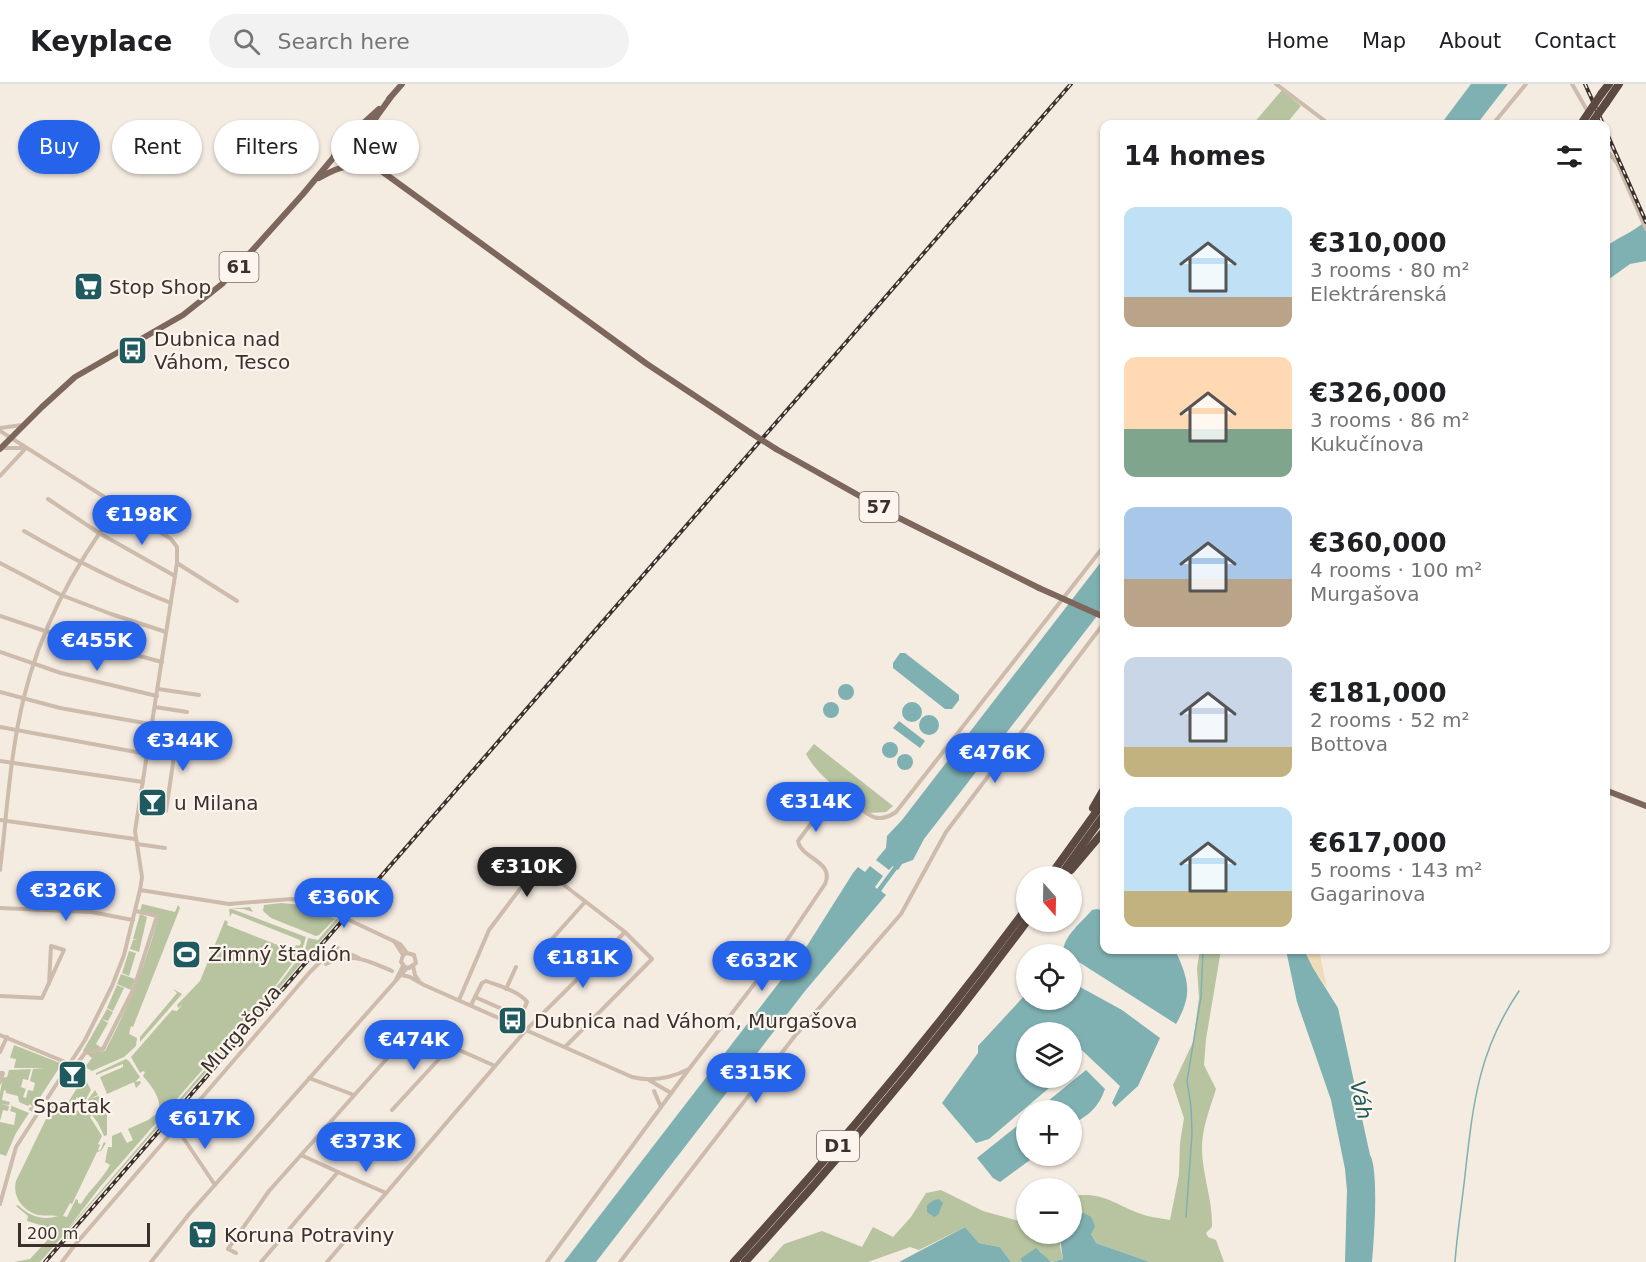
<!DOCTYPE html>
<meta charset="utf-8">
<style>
:root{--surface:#fff;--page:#f2f2f2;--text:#202124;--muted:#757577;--line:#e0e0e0;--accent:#2563eb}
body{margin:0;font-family:"DejaVu Sans",sans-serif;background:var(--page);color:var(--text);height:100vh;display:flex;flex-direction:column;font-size:22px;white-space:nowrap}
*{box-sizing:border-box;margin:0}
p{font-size:20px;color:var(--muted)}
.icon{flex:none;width:33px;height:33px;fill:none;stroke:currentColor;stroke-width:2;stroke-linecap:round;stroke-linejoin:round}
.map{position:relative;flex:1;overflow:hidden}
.details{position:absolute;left:1100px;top:36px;width:510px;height:834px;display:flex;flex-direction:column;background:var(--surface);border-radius:12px;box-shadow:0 2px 4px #0004}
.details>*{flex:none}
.guide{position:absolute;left:18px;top:36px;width:570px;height:54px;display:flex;gap:12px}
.needle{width:39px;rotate:160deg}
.fabs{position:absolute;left:1016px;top:782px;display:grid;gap:12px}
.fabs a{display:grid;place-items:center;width:66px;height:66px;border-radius:50%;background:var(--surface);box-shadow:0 2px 4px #0004;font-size:30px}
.scale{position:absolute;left:18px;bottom:15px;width:132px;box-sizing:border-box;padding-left:6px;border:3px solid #3b302b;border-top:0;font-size:16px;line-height:21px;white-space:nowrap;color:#3b302b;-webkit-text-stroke:4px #fbf5ee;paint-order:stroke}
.price{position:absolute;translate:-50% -51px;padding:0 14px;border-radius:21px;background:var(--accent);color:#fff;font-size:20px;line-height:39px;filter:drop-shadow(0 2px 3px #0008)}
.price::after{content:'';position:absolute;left:50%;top:36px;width:18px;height:14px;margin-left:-9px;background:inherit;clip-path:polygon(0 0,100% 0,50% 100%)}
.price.current{background:#222;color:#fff}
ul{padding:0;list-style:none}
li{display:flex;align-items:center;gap:18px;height:150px;padding:0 24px}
li span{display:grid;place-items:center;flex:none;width:168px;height:120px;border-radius:12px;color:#555}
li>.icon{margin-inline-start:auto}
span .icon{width:72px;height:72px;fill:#fffc;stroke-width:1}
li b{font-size:26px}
h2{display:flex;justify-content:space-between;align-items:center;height:72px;padding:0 24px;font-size:26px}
.pill{padding:0 21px;border-radius:27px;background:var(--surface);box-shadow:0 2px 4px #0004;font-size:21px;line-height:54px}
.pill.current{background:var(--accent);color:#fff}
header{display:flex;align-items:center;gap:36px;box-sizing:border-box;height:84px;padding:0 30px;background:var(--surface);border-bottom:2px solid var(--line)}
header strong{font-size:28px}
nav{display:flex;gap:33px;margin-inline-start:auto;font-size:21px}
.search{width:420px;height:54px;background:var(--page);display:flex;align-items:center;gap:15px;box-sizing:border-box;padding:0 21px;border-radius:33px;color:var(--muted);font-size:22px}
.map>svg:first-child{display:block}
.green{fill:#b8c4a0}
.sand{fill:#efdcb8}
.water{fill:#7fb0b2}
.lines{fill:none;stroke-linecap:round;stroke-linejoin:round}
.stream{stroke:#7fb0b2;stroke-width:1.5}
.canal{stroke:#7fb0b2;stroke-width:4.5}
.minor{stroke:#cdbbac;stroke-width:4}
.primary{stroke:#7d675c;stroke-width:6}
.motorway{stroke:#5c4a42;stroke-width:8}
.rail-casing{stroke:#3b302b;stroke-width:4}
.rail{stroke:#fbf5ee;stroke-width:1.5;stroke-dasharray:4.5;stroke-linecap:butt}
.minor-bridge{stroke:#cdbbac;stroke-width:4}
.primary-bridge{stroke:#7d675c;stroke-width:6}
.motorway-bridge{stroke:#5c4a42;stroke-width:8}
.labels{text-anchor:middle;stroke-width:4.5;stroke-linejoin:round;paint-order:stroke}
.shield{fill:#fbf5ee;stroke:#756b66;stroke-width:1.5}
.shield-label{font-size:18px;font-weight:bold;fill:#3b302b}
.poi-label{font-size:20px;fill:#3b302b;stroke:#fbf5ee;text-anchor:start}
.street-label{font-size:20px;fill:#3b302b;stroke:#fbf5ee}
.water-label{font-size:21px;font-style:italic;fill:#1f5a5e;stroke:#fbf5ee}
</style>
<header>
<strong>Keyplace</strong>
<div class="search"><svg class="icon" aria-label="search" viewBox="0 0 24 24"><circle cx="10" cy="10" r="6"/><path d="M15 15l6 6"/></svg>Search here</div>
<nav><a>Home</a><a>Map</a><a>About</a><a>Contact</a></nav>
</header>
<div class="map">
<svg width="1646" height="1178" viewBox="0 0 1646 1178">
<rect width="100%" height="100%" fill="#f4ebe1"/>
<g class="green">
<path d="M1282,6L1301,22L1286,40H1253Z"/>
<path d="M814,660L893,722L886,728L869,729C849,714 818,693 806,670Z"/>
<path d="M281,819L302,821L335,835L319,851L316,852L271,834L263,827L264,821Z"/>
<path d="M142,820L175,828L178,821L180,824L133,943L131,942L129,950L137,954L136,962L124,973L92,987L85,983L92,974L86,969L105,967C128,923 145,883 158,834L140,827Z"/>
<path d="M250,823L253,828L243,825H232L306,853L302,866L273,905L100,1103L67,1146L282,896L305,866L308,854L318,856L336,835L339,836L48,1169L40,1178H14L30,1175L53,1150L55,1149H53V1145L27,1137L28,1132L16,1122L18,1121C29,1132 43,1137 58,1132C51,1131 45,1132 38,1131C23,1127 12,1113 16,1097L47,1033L59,1025H72L73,1022H63L44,1026L50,1019L52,1020L54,1017L58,1020L61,1016L67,1020L84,993L91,1006L85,1017L77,1013L73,1021L76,1023L74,1026L92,1030L95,1022L86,1018L95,1006L98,1011L89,1015L99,1012L107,1031V1051L104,1052L98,1039L92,1031L90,1033L102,1052L98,1060L100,1061L98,1066L100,1067L104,1058L106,1059L101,1067L97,1068L72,1120L70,1119L63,1132L67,1133L76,1115L78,1116V1119L81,1120C89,1106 102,1096 110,1081L105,1078L108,1063H112V1052L121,1048L127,1059L133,1056L128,1045L148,1036L159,1028C162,1015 151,1001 143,992L145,988L143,987L140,989L131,973L172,926L177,927L182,921L178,924L177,921L200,897L225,836L228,838L227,841L293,867L296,861L299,862L301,859L300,856L232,829L230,833L229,825Z"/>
<path d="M140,830L147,833L139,868L130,865L133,856H137L133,855Z"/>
<path d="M1200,866H1221L1206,955L1204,981L1216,1005C1210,1024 1202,1044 1202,1064C1202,1091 1213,1116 1212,1143L1206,1149L1208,1153L1216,1156L1224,1178H1150L1096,1159L1091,1150L1075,1140L1071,1142V1112C1103,1107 1114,1120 1141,1130C1149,1133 1160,1134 1170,1136L1179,1091L1180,1059L1184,1034L1173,1001L1193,958L1199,914L1197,884Z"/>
<path d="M129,867L136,869L129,892L122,889Z"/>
<path d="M121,890L135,895L131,906L117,900Z"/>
<path d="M117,901L124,904L113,927L107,924Z"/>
<path d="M173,905L182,910L140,958V953L177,909Z"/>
<path d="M107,925L113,928L108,937L102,935L108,939L96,960L102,964L84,968L83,967Z"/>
<path d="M14,961L60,979L61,981L33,1024L30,1020L28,1022L19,1018L18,1012L6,1009V1007L4,1006L2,1016L10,1018L9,1021L1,1020L9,1022L8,1027L3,1026L0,1037V1009L2,998L0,1001V994L7,993L9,986L31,985L28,996L23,995L21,1003L26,1005L23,1013L26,1014L28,1006L33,1007L35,999L30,997L33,985L44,984H14L16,975L10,974Z"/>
<path d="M126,975L129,977L140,993L135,998L140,997L141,999L136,1004L134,998L107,1010L100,993L123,983V980L96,991V989Z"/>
<path d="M12,1020V1022L29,1029L16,1049L6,1072L0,1070V1038L14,1041L16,1029L10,1027Z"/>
<path d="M941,1106L983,1127L1026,1139V1149H1055L1060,1154V1162L1063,1175L1051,1178L1046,1175L1040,1167L1020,1175L1022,1178H1011L1000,1163L979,1159L965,1143L919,1166L910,1163L868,1178H768L784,1160L822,1147L862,1163L873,1143L893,1153L911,1133L926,1109Z"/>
</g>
<path class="sand" d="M1304,866H1319L1327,904L1313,884Z"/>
<g class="water">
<path d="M1471,0H1508L1477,40H1441Z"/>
<path d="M1646,137V177L1630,180L1605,198V163C1619,153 1633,148 1646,137Z"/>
<path d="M1104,474V523L924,755L913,776L902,780L898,786L893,782L889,786L876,776L886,764L887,752L902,736Z"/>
<path d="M900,569H905L959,611V616L952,625H945L893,584V579Z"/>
<circle cx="846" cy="608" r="8"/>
<circle cx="831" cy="626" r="8"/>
<circle cx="912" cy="628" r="10"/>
<circle cx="929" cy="641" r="10"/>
<path d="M899,637L925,657L920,664L893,644Z"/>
<circle cx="890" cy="666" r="8"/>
<circle cx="905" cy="678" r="8"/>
<path d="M870,782L883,792L875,803L877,805L880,802L883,804L881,807L886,811L805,907L596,1178H564L805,865L853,789L858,783L865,788Z"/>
<path d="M1097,825L1104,827V866H1175C1189,896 1193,910 1176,940L1071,873V870L1063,868C1064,851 1082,838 1092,826Z"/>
<path d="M1286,866H1304L1313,884L1338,924L1370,1071C1379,1085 1374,1158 1372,1178H1345L1347,1106L1345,1085L1331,1016L1297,918Z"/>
<path d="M1071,898L1122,926L1160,954L1138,1002L1115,1023L1112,1019L1120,1002L1071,956V948H1026V993H1062L989,1055L976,1059L942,1019L978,969V962L1026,910V915H1071Z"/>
<path d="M1086,986L1105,1005C1099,1023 1088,1032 1071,1041V1026H1037Z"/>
<path d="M1026,1035V1071H1037L1000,1098L993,1094L977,1074Z"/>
<path d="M939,1115L943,1119L938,1131L934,1133L927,1128V1121L934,1116Z"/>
<path d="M1084,1129L1091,1133L1095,1142L1091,1150L1096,1159L1150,1178H1052L1063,1175L1060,1154L1055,1149H1071V1142L1075,1140L1076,1132Z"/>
<path d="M965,1143L979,1159L1000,1163L1011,1178H899Z"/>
<path d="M1036,1164L1051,1178H1022L1020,1175Z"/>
</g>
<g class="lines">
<g class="stream">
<path d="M1186,1133L1192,1050L1191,1022L1187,997L1201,913L1203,866"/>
<path d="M1455,1178C1457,1149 1462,1120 1465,1091C1473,1021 1478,967 1519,907"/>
</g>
<path class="canal" d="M879,806L899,779"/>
<g class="minor">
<path d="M1276,0L1329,40"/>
<path d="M1572,0L1588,28"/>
<path d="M1493,40L1526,0"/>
<path d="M1605,64L1617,79L1646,145"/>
<path d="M0,344L22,341"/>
<path d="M0,347L171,455L177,463V479L135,747L142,793L140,806"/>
<path d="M2,364H25"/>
<path d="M0,392L26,364"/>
<path d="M48,415L99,449L175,492"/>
<path d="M24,447C74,476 117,498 171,519"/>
<path d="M0,479L61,511L111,530L166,548"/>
<path d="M177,479L237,517"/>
<path d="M0,532L45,547L162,578"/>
<path d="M0,568L61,589L157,612"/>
<path d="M158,605L199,611"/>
<path d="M0,608L60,624L178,645L166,727L139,723"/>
<path d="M155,623L187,628"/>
<path d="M0,643L147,670"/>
<path d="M0,677L143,698"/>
<path d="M0,736L135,755"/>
<path d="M137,760L165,764"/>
<path d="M0,786C7,729 10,669 24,613C41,543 75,480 119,422"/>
<path d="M0,824L91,828L133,836"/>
<path d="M366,844L400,860L407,869L414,871L416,879L409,884L405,883L401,878L403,871L407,869"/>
<path d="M394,857L403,871"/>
<path d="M543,865L585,818"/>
<path d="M326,880C351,867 368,877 392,887"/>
<path d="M413,882L415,891L419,897"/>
<path d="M402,891L410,893L424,901L632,993C652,998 671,994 689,985L779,868L825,800C835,777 801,775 798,757L831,713L835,710C859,712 867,748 896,728L1104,462"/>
<path d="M396,896L403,882"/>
<path d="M506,905L516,883"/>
<path d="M0,912L42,914L64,866L51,862L49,900"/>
<path d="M475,913L520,933"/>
<path d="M459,916L489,846L538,781L625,848L652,875L565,963"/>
<path d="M471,921L482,899L486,897C499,902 519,907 527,918L517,942"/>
<path d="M0,951L70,980"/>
<path d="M0,968L7,953"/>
<path d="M76,981L85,969L103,965L134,904L157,832L136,827"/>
<path d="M0,989H3L1,995"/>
<path d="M309,994L354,1011"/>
<path d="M649,996L671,1009"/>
<path d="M654,1007L661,1023"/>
<path d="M31,1025L38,1028"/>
<path d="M392,1026L451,962"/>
<path d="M176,1043L215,1101"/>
<path d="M338,1088L386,1109"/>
<path d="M0,1120L16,1063L85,956L112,902L124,871L140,806L229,820L291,815L303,817L330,827"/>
<path d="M236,1169L228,1165L269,1107L407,952L416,948L421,949L495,982"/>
<path d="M62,1178L74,1162L310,888L335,863L359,874"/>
<path d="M151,1178L190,1129L407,884"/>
<path d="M261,1178L338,1088L301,1071"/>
<path d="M327,1178L526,946L625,848"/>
<path d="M547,1178L689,985"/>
<path d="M620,1178L794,953L901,830L946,748L1104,539"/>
</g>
<g class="primary">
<path d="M389,15L402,0"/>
<circle cx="348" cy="64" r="10"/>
<path d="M347,54L379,25"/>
<path d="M359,65L364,75L380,86L647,280L751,349"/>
<path d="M372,77C354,55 378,32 390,14"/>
<path d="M319,94C341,81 352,79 377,86"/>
<path d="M0,365L42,323L75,293L183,231L222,200L303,110L333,74L338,64"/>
<path d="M776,365L899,434L1039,504"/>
<path d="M1605,706L1646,722"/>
</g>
<g class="motorway">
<path d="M1602,9L1609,0"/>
<path d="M1606,19L1619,0"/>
<path d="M1093,724L1104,705"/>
<path d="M1071,786L1104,747"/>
<path d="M1050,792L1104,717"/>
<path d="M1060,792L1104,731"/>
<path d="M734,1178C837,1065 935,948 1026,825"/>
<path d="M745,1178C845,1069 939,956 1027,837"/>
</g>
<defs>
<g id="rail">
<path d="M1585,0L1603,40"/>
<path d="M1605,45L1646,138"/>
<path d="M45,1178L1071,0"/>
</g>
</defs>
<use href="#rail" class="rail-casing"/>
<use href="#rail" class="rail"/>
<path class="minor-bridge" d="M330,827L366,844"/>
<g class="primary-bridge">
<path d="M751,349L776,365"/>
<path d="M1039,504L1104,533"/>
</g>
<g class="motorway-bridge">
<path d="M1581,40L1602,9"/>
<path d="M1591,40L1606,19"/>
</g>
</g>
<defs>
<symbol id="supermarket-square" viewBox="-11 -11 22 22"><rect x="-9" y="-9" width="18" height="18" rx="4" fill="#1f5a5e" stroke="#fbf5ee"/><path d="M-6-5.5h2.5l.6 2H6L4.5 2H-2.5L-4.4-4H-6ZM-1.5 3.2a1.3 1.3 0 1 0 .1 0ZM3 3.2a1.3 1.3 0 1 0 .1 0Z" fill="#fff"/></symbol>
<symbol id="bus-square" viewBox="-11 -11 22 22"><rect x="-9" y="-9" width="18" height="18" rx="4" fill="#1f5a5e" stroke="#fbf5ee"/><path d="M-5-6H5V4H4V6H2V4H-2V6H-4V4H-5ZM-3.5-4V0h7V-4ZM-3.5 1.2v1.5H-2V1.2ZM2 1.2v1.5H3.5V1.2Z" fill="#fff"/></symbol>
<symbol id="bar-square" viewBox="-11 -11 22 22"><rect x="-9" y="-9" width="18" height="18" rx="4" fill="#1f5a5e" stroke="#fbf5ee"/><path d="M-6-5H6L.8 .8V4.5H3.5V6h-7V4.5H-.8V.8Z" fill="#fff"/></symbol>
<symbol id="stadium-square" viewBox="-11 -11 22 22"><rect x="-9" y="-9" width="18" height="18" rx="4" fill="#1f5a5e" stroke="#fbf5ee"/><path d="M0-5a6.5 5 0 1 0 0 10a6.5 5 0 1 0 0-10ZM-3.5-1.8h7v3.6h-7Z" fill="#fff"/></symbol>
</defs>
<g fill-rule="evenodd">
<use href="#supermarket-square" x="72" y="186" width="33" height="33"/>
<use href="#bus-square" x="116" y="250" width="33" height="33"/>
<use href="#bar-square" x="136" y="702" width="33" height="33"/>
<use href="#stadium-square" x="170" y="854" width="33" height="33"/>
<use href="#bus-square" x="496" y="920" width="33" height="33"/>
<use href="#bar-square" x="56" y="974" width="33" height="33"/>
<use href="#supermarket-square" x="186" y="1134" width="33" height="33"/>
</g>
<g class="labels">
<g class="shield">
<rect x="219.5" y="168" width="39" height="30" rx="4.5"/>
<rect x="859.5" y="408" width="39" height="30" rx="4.5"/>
<rect x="817" y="1047" width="42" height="30" rx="4.5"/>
</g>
<g class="shield-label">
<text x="239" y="189">61</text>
<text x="879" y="429">57</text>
<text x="838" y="1068">D1</text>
</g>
<g class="poi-label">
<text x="109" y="210">Stop Shop</text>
<text x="154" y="262">Dubnica nad<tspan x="154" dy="23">Váhom, Tesco</tspan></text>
<text x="174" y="726">u Milana</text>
<text x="208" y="877">Zimný štadión</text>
<text x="534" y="944">Dubnica nad Váhom, Murgašova</text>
<text x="72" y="1029" text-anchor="middle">Spartak</text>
<text x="224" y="1158">Koruna Potraviny</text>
</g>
<g class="street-label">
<text transform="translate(241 945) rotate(-49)" y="7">Murgašova</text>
</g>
<g class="water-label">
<text transform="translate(1361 1016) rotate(78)" y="7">Váh</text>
</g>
</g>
</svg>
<div class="fabs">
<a><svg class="needle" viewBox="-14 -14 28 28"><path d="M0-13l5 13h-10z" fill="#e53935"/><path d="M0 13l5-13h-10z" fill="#757577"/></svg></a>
<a><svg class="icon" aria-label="locate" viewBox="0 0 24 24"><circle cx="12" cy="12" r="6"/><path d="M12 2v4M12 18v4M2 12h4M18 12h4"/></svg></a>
<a><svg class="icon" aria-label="layers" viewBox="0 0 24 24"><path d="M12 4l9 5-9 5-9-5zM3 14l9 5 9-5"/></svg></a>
<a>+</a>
<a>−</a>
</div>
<div class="scale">200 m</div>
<b class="price" style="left:142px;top:462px">€198K</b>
<b class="price" style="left:97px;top:588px">€455K</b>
<b class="price" style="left:183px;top:688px">€344K</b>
<b class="price" style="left:995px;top:700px">€476K</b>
<b class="price" style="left:816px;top:749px">€314K</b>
<b class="price current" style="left:527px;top:814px">€310K</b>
<b class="price" style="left:66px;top:838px">€326K</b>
<b class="price" style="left:344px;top:845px">€360K</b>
<b class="price" style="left:583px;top:905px">€181K</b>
<b class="price" style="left:762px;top:908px">€632K</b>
<b class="price" style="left:414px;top:987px">€474K</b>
<b class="price" style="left:756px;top:1020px">€315K</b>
<b class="price" style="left:205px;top:1066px">€617K</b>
<b class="price" style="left:366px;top:1089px">€373K</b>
<div class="guide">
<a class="pill current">Buy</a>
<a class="pill">Rent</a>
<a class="pill">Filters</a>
<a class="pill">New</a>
</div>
<section class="details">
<h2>14 homes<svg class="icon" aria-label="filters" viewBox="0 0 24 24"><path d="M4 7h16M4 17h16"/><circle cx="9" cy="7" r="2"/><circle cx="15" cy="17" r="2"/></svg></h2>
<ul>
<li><span style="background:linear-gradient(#bfe0f5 75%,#b9a48a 0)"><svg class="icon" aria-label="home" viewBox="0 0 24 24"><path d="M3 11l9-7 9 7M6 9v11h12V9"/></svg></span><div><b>€310,000</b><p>3 rooms · 80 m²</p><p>Elektrárenská</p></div></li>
<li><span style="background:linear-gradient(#ffd9b3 60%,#7fa58c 0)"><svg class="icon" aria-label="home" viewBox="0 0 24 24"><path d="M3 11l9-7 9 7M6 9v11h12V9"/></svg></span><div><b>€326,000</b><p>3 rooms · 86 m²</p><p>Kukučínova</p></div></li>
<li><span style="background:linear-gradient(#a9c7e8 60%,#b9a48a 0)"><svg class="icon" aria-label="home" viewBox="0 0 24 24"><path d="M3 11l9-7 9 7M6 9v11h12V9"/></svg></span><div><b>€360,000</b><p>4 rooms · 100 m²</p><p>Murgašova</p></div></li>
<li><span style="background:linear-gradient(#c9d6e8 75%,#c2b280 0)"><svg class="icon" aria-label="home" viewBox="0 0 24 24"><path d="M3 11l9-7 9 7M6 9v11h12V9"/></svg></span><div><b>€181,000</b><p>2 rooms · 52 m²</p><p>Bottova</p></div></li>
<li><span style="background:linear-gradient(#bfe0f5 70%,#c2b280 0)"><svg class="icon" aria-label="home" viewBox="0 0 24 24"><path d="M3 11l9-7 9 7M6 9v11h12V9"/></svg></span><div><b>€617,000</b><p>5 rooms · 143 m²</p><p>Gagarinova</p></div></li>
</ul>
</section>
</div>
